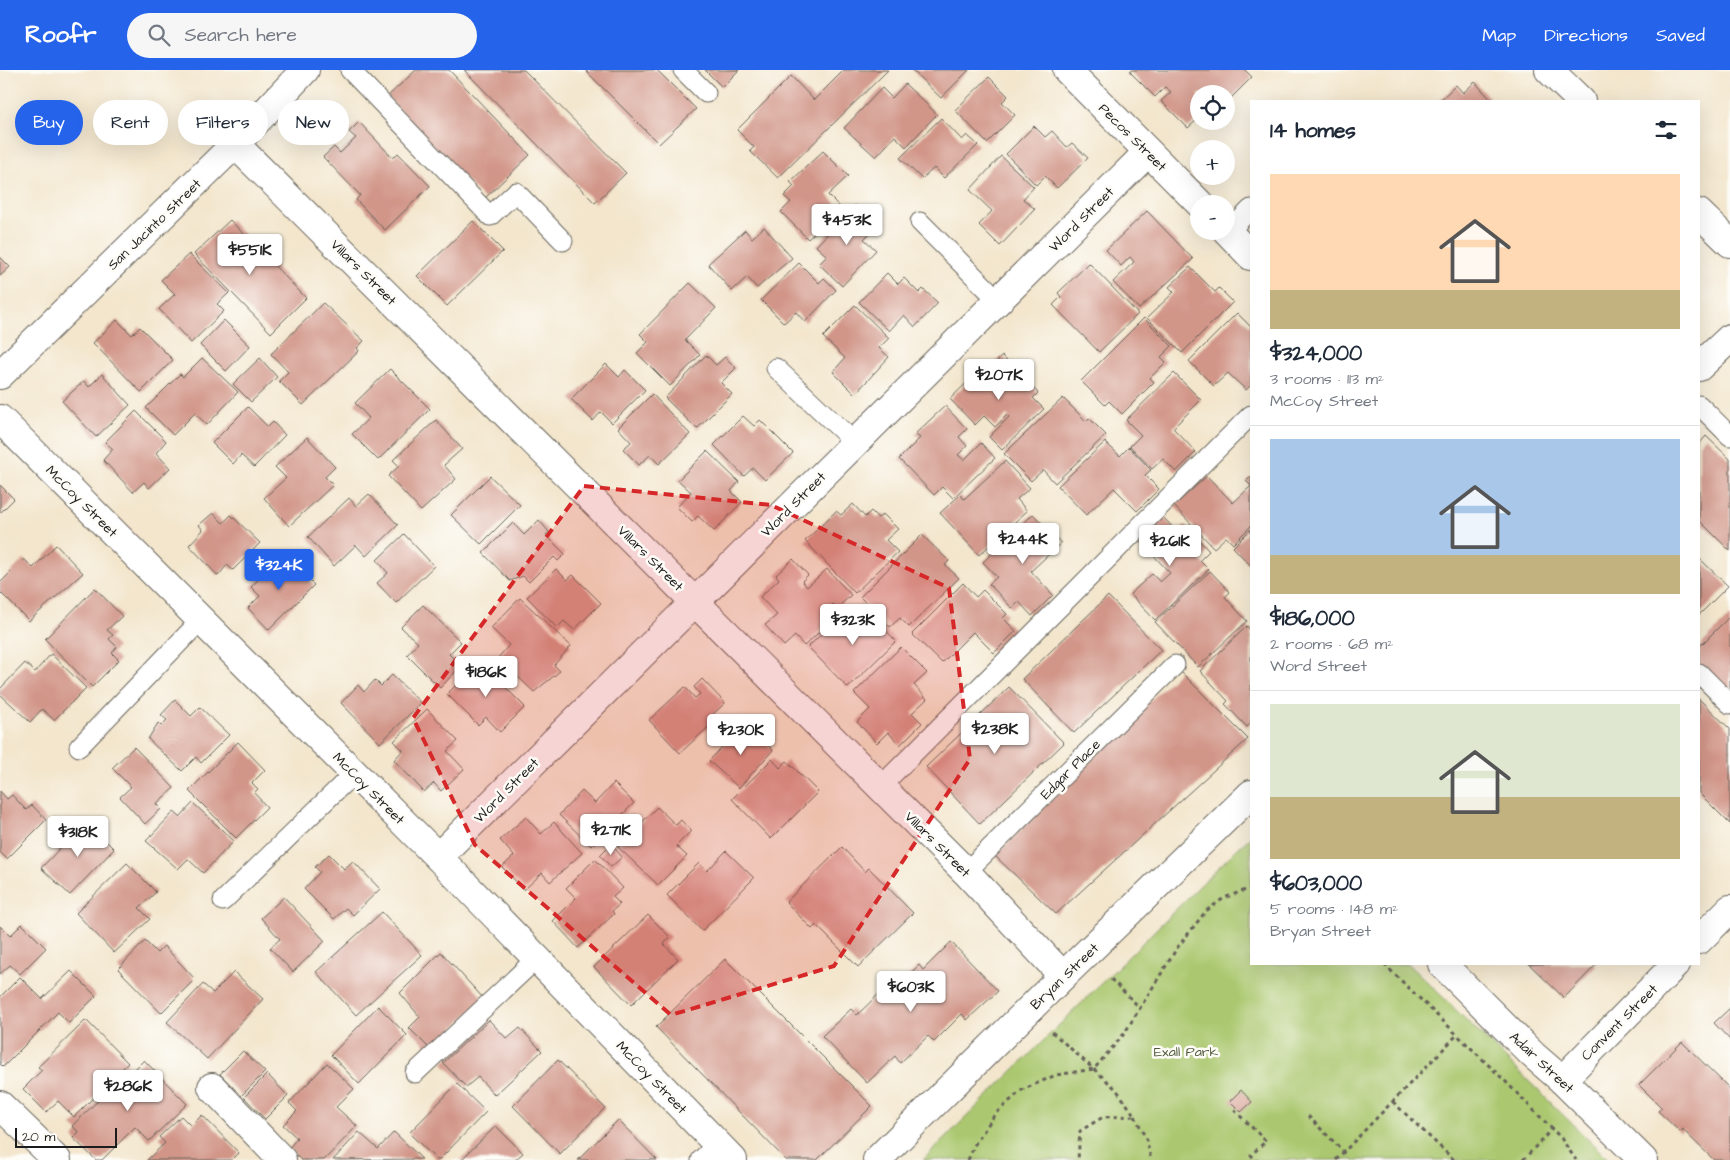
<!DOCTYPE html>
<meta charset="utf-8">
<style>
:root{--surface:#fff;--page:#f6f6f7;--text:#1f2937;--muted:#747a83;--line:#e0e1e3;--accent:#2563eb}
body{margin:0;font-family:"Architects Daughter",sans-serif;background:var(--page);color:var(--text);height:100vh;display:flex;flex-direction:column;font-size:19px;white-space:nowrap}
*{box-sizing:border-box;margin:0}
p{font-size:16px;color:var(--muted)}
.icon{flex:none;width:28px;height:28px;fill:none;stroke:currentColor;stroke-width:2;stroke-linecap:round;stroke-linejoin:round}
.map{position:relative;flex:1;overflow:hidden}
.panel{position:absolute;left:1250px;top:30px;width:450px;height:865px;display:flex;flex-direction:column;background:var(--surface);border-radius:0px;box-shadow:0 5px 20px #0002}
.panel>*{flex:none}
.hud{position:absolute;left:15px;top:30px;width:475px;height:45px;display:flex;gap:10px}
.controls{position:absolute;left:1190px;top:15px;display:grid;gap:10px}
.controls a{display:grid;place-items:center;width:45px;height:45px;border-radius:50%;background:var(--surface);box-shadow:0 5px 20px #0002;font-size:25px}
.scale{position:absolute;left:15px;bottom:12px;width:102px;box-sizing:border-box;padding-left:5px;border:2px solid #1c1c1c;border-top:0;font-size:14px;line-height:18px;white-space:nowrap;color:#1c1c1c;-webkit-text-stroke:4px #fdfcf7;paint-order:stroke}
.price{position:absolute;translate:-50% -42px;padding:0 11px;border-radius:5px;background:#fff;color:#222;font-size:16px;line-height:32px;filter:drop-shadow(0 1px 2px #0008)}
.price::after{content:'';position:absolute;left:50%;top:30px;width:15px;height:11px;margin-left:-8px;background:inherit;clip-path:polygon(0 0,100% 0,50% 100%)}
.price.selected{background:var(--accent);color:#fff}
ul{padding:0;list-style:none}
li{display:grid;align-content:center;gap:10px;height:265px;padding:0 20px}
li+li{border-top:1px solid var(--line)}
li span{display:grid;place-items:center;height:155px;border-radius:0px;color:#555}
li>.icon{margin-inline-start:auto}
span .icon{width:90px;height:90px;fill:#fffc;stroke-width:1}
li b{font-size:21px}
h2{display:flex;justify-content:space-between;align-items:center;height:60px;padding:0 20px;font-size:21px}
.tag{padding:0 18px;border-radius:22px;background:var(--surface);box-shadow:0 5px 20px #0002;font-size:18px;line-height:45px}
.tag.selected{background:var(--accent);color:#fff}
header{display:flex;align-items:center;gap:30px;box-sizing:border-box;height:70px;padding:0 25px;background:var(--accent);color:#fff}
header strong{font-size:24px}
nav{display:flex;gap:28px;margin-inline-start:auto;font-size:18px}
.search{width:350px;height:45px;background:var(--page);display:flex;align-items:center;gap:12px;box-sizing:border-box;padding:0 18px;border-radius:28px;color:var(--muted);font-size:19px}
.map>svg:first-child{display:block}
.green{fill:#abc86f;stroke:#647246}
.building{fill:#d29689}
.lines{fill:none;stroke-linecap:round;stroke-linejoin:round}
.lane-casing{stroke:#67635a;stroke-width:21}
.street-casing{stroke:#67635a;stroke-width:30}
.secondary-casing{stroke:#67635a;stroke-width:30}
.path{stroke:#67635a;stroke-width:3;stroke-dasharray:4 4;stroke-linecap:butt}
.lane{stroke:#fff;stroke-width:19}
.street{stroke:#fff;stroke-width:28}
.secondary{stroke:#fff;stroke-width:28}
.marked{fill:#d62828;fill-opacity:0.2;stroke:#d62828;stroke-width:4;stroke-dasharray:10 6;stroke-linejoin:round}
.labels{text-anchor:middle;stroke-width:5;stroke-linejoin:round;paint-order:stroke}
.street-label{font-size:14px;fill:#1c1c1c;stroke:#fdfcf7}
.park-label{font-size:14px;fill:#4e5839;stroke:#fdfcf7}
</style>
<header>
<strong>Roofr</strong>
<div class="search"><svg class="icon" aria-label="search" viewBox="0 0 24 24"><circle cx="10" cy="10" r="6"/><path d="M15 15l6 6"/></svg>Search here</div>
<nav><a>Map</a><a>Directions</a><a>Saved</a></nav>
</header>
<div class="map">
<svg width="1730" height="1090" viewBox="0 0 1730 1090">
<rect width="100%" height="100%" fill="#fdfcf7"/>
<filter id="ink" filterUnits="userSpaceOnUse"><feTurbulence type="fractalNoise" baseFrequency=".02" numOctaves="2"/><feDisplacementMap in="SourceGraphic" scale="10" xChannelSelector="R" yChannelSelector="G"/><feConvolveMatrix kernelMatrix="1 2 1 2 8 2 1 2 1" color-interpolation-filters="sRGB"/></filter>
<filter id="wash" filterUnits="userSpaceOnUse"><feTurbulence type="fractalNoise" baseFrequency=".0096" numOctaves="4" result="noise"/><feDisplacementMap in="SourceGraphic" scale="20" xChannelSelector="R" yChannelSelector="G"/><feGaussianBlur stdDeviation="1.12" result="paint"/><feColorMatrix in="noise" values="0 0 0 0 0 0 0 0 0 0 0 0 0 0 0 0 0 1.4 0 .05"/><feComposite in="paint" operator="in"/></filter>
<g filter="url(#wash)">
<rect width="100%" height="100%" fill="#f3e6cd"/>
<path class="green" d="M1251,767V894H1409L1609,1090H923L1238,778Z"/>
<g id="blocks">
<g class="building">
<path d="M416,0H449L530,85L484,129L387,27Z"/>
<path d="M464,0H524L626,103L595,133Z"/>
<path d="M585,0H657L696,39L659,74Z"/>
<path d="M705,0H739L722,17Z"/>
<path d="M844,0H888L778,108L750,81L754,77L737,60L791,6L814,30Z"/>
<path d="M912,0H969L941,28Z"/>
<path d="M1131,0H1245L1252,7L1226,33V24H1199V48L1188,58L1161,31L1171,22L1165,17L1155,27L1130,2Z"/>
<path d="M989,7L1008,26L1002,32L1015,45L987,73L955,40Z"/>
<path d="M1475,12L1492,31H1439L1456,15L1463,23Z"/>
<path d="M905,14L937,44L906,77L895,66L876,87L844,58L882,18L892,28Z"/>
<path d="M941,48L962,70L967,65L978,75L944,108L934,98L922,109L900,88Z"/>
<path d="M359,52L393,88L398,83L430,116L385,160L356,130L360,125L323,87L334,77L340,83L356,68L349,62Z"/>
<path d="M1034,56L1045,67L1052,61L1067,77L1072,73L1088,88L1057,118L1045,106L1036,115L1006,84Z"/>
<path d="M823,81L848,106L828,125L841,138L808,169L781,142L791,132L784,126L794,116L790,112Z"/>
<path d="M1001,86L1034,117L1023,129L1035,139L1000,176L979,155L992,141L970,120Z"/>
<path d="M855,135L877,156L864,169L876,180L842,216L819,194L827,186L816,176Z"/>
<path d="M1147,141L1193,189L1139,239L1113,212L1134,192L1130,187L1121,196L1106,180Z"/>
<path d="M230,150L306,228L271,263L194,184Z"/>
<path d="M473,151L503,181L447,236L417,206Z"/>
<path d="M764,157L792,188L757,218L747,207L732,221L708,194L745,160L752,168Z"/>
<path d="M189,184L229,223L217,234L224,241L191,273L159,239L175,224L161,210Z"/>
<path d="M0,187L10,197L0,206Z"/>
<path d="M799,193L819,213L824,208L836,220L805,252L796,242L784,253L761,230Z"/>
<path d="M1089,193L1138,244L1099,282L1053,235L1061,227L1058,223Z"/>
<path d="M1190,197L1215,222L1219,218L1233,232L1182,283L1147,248L1174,222L1169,217Z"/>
<path d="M887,203L898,214L904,208L919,223L923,219L938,233L915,257L904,245L889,261L859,232Z"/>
<path d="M690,213L716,238L685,270L700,285L670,316L637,283L648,272L640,264Z"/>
<path d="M323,233L364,271L357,278L359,281L303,335L279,311L288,302L271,284Z"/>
<path d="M855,235L889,268L879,278L889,287L855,324L833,302L845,288L823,267Z"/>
<path d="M1237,243L1251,257V315L1246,320L1228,303L1214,316L1189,291Z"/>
<path d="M1144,248L1172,276L1161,287L1166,292L1150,308L1154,312L1122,344L1109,331L1105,335L1081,311Z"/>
<path d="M117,250L132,265L140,257L173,290L141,322L93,273Z"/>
<path d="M224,250L250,276L226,301L200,275Z"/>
<path d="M706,285L716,295L725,287L736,298L721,313L732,324L697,359L665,328Z"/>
<path d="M1002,286L1038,323L1033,328L1044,339L1002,380L989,367L1009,347L1007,345L995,357L984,346L975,355L950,329L980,300L985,304Z"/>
<path d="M202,288L238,322L207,355L195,343L173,365L146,338L180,304L183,307Z"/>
<path d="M260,288L277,307L251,332L233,314Z"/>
<path d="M606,294L619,307L625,300L645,320L612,353L601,342L593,351L571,329Z"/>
<path d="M390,299L430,339L378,390L352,364L369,348L355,333Z"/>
<path d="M1174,303L1201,330L1173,358L1196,382L1176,402L1163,389L1152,399L1130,376L1141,365L1126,350Z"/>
<path d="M102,304L130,335L96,367L62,331L84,311L89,317Z"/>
<path d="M652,324L690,364L659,394L650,385L639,395L623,379L631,372L618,358Z"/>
<path d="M1063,328L1086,351L1089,348L1106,365L1055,413L1043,400L1031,411L1004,384Z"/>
<path d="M945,336L967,359L959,367L967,376L958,385L964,390L981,373L995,388L953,428L942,417L934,425L899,389L920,368L915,364Z"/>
<path d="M248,337L268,357L273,352L285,365L254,397L241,385L233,394L212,373Z"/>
<path d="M136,341L166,371L156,383L170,398L149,418L144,412L133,422L103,390L113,379L105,372Z"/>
<path d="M743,346L754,356L760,350L793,383L765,410L753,398L744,406L714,375Z"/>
<path d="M436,350L462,379L444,395L456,409L421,441L388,406L399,396L393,390Z"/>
<path d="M1706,366L1730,389V481L1699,450V374Z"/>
<path d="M307,367L335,397L325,407L333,415L289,456L264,428L286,408L275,397Z"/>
<path d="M1105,372L1120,386L1129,377L1151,400L1145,405L1159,419L1137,441L1114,418L1086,445L1058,416Z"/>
<path d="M707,381L739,412L731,421L742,432L714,461L698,446L692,452L677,437L691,422L678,410Z"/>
<path d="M1005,391L1030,418L1017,429L1027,441L979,485L940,443L960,425L964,429Z"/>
<path d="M490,406L520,435L481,474L451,445Z"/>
<path d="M1207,406L1233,433L1251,416L1246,411L1251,407V456L1233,474L1226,467L1214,478L1174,436Z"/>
<path d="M0,415L14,429L0,443Z"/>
<path d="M369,424L398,455L366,486L356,475L334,496L308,467L349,428L356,436Z"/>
<path d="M853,434L865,447L871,441L878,448L883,444L898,459L886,470L898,482L855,523L805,471L836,441L841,445Z"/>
<path d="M213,443L223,453L231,445L260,473L233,500L227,495L218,506L189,475L203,460L199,455Z"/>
<path d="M1033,444L1061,473L1031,501L1053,525L1032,546L1019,532L1012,538L989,514L997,507L983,492Z"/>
<path d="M1163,447L1177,462L1185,455L1209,481L1200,490L1209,499L1155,550L1130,524L1152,504L1160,512L1170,503L1139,470Z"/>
<path d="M539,450L549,462L546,465L565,484L558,491L554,487L529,512L523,506L510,511L483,483L513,453L524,465Z"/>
<path d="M1251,459V496L1233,477Z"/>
<path d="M404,464L434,496L396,533L377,513L388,503L377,490Z"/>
<path d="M922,465L949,491L945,495L959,508L909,557L900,548L890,557L860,527Z"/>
<path d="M56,475L83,503L29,551L0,522V513L24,489L33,498Z"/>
<path d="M283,484L314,515L269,560L248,538L260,526L251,517Z"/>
<path d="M1699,488L1728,516L1699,545Z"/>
<path d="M793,489L808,505L802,511L807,517L827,499L851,525L837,538L833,534L825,542L832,550L804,576L795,566L784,576L765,555L777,545L760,527L779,509L776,505Z"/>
<path d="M556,499L567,510L573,505L601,533L574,560L564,551L557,558L527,527Z"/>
<path d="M1210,501L1230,522L1225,527L1247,551L1198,597L1155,552Z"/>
<path d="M963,513L976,527L983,520L1007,544L1003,548L1016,561L994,583L973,562L942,593L912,564Z"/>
<path d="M95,518L122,546L107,560L113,565L109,569L117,577L112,583L119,590L92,617L45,569Z"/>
<path d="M1108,526L1161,580L1074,663L1022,609Z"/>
<path d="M520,528L571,576L554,595L560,601L534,622L498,588L509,575L491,558Z"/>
<path d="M861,534L896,571L848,618L808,577L831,555L835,559Z"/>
<path d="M423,535L461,572L449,584L461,596L440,618L407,585L418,573L401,557Z"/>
<path d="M1730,546V626L1699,595V577Z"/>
<path d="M1247,556L1251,561V653L1247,657L1225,634L1228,631L1200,601Z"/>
<path d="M901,577L927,603L914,615L927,629L912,643L922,653L900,675L888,662L877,673L857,652L870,639L854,623Z"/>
<path d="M51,584L86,618L54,650L42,639L30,652L0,624V619L25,593L35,602Z"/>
<path d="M480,592L525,637L500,662L486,647L478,655L447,624Z"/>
<path d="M1180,601L1248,669L1056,844L995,786Z"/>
<path d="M392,605L421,633L380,673L341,633L358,615L364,622L375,610L381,616Z"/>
<path d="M702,609L725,633L709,648L713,653L680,683L649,650L685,617L695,628L700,624L694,617Z"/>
<path d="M1009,617L1064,673L980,754L926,697Z"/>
<path d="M1699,629L1730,659V754L1699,723Z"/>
<path d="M175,630L191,646L200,637L229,665L201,693L196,687L182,701L148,669L158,653L161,656L167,650L161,645Z"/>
<path d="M427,639L458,671L447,681L464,699L441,721L434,713L424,722L394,690L403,680L394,671Z"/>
<path d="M744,653L773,680L739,718L709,691Z"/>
<path d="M238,672L265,700L252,713L258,719L254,723L267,737L236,768L189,721Z"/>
<path d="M134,677L174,718L156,734L161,739L145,754L120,727L131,717L112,698Z"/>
<path d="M772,689L780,698L787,691L818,722L771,769L732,729Z"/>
<path d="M614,713L634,733L591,776L559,745L582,721L595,733Z"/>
<path d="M0,721L7,729L12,725L26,740L32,735L46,750L7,789L0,782Z"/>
<path d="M193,733L234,771L203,803L188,789L178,799L146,771L174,742L180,747Z"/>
<path d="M657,737L676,755L681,750L691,761L676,776L687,786L658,815L618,777Z"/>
<path d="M526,747L541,764L554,752L582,783L550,812L542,803L524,820L502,797L514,786L500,770Z"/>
<path d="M86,751L114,779L70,825L41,798Z"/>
<path d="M611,774L622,787L611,797L600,785Z"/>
<path d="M842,777L865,802L869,798L913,843L858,897L816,855L812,859L786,832Z"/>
<path d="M726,781L754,808L702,861L667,825L699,793L707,801Z"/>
<path d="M329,784L344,799L353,791L380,819L353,845L346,838L334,849L304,819L320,802L315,797Z"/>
<path d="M595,789L623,818L613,827L620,834L612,841L614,844L578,878L553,851L576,828L566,818Z"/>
<path d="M127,793L156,822L139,838L150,849L114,883L76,843Z"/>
<path d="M284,827L325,871L293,902L270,878L280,869L261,848Z"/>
<path d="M382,842L422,885L356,945L316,902Z"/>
<path d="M648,845L670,867L664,874L678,889L631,935L594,897Z"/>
<path d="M22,854L46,878L20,904L10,895L0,904V856L10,866Z"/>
<path d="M145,871L157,883L164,876L195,909L161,943L118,899Z"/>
<path d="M951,872L998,921L967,950L962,944L934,972L928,966L900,993L895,986L867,1013L822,966L851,939L857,945L886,917L891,922L919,895L923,900Z"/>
<path d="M441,882L484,929L431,980L409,958L420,947L400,923Z"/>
<path d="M725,889L872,1036L817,1090H786L656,957Z"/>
<path d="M1529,894H1597L1564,928Z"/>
<path d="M71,901L96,926L69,953L58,942L3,997L0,994V927L20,907L42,929Z"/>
<path d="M234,902L263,929L207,989L167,952L203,914L213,923Z"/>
<path d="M378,936L407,965L359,1014L331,985Z"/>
<path d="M1730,938V970L1714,953Z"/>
<path d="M86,950L128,993L74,1047L58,1031L46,1042L23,1019L42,1000L38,997Z"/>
<path d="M489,950L507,969L520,958L542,981L495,1025L478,1007L466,1017L443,993Z"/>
<path d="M1682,972L1730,1019V1090H1714L1684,1061L1683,1059L1680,1062L1658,1041L1662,1038L1639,1015Z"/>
<path d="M243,981L265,1002L241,1026L220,1004Z"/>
<path d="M144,990L187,1034L149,1071L135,1057L102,1090H96L73,1068L79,1062L72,1056L113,1016L119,1022L127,1014L124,1010Z"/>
<path d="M558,990L605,1038L560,1084L513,1036Z"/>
<path d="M327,993L354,1019L336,1037L357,1056L324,1090H301L289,1078L297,1068L283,1055L297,1041L289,1033Z"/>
<path d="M267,1004L288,1026L265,1049L244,1027Z"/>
<path d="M457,1014L486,1042L439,1090H437L409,1063Z"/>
<path d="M1241,1020L1252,1032L1241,1042L1230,1031Z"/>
<path d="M202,1045L239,1083L232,1090H147L165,1073L159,1067L181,1046L191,1056Z"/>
<path d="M618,1050L657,1090H578Z"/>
<path d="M496,1056L523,1083L515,1090H461Z"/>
<path d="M359,1062L378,1079L394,1062L422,1089L333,1090Z"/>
</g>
</g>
</g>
<g filter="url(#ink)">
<use href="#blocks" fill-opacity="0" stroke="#67635a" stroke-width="1"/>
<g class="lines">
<defs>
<g id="lane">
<path d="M350,0L490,146L516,122L563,171"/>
<path d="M683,0L706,23"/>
<path d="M920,152L999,231"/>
<path d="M1228,162L1251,139"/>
<path d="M776,298L855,373"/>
<path d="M1699,335L1730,366"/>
<path d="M1699,603L1730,634"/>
<path d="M79,677L201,550"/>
<path d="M880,717L1251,345"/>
<path d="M966,802L1175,595"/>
<path d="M223,831L354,703"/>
<path d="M415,1003L536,889"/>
<path d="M701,1090L717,1074"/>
</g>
<g id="street">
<path d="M1067,0L1200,134"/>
<path d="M235,74L966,802L1063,906"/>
<path d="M1226,160L1251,186"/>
<path d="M0,305L235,74L305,0"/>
<path d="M0,349L438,787L733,1090"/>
<path d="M438,787L1148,82"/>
<path d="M1699,870L1730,839"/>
<path d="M1442,894L1533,985L1562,1010L1643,1090"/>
<path d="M1562,1010L1676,894"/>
<path d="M212,1017L282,1090"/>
<path d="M0,1035L57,1090"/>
</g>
<g id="secondary">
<path d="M1549,0L1581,31"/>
<path d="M1699,143L1730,173"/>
<path d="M1699,297L1730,268"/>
<path d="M877,1090L1063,906L1251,724"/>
</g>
</defs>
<use href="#lane" class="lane-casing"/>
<use href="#street" class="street-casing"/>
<use href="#secondary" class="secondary-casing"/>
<g class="path">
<path d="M1384,894L1505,1011L1561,1068L1576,1090"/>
<path d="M1111,909L1140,938"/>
<path d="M1052,962L1116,1019L1135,1046L1103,1047L1080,1061L1078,1090"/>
<path d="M1393,1032L1454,1090"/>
<path d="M1234,1040L1266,1071L1251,1085L1256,1090"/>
<path d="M1135,1046L1146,1069L1151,1090"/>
<path d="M1308,1046L1344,1082"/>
<path d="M968,1090L975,1074L995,1044L1022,1020L1056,1005L1094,999L1124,964L1177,878L1206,841L1224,828L1251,818"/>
<path d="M1336,1090L1457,965"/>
<path d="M1523,1090L1552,1059"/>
</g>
<use href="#lane" class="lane"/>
<use href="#street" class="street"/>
<use href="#secondary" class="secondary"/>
</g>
</g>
<path class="marked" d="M584,416L771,435L949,518L970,689L834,896L671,945L475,775L413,648Z"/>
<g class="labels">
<g class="street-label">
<text transform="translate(1133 67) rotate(45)" y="5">Pecos Street</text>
<text transform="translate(1081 149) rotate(-45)" y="5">Word Street</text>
<text transform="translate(154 154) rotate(-44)" y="5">San Jacinto Street</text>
<text transform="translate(364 202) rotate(45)" y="5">Villars Street</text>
<text transform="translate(82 431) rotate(45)" y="5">McCoy Street</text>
<text transform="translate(793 434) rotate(-45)" y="5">Word Street</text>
<text transform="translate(651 488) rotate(45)" y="5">Villars Street</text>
<text transform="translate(1070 699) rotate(-45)" y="5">Edgar Place</text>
<text transform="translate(369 718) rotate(45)" y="5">McCoy Street</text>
<text transform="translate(506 720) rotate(-45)" y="5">Word Street</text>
<text transform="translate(938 774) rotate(45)" y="5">Villars Street</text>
<text transform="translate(1064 906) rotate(-44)" y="5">Bryan Street</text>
<text transform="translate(1619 952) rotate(-45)" y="5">Convent Street</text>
<text transform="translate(1542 992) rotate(43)" y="5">Adair Street</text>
<text transform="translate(652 1007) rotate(46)" y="5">McCoy Street</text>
</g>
<g class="park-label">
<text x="1186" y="986">Exall Park</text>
</g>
</g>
</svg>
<div class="controls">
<a><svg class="icon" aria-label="locate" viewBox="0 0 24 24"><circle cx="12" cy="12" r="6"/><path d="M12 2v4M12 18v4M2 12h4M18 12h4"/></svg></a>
<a>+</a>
<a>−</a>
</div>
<div class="scale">20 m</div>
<b class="price" style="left:847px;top:176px">$453K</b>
<b class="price" style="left:250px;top:206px">$551K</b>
<b class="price" style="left:999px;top:331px">$207K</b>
<b class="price" style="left:1023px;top:495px">$244K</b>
<b class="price" style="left:1170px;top:497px">$261K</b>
<b class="price selected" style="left:279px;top:521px">$324K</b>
<b class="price" style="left:853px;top:576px">$323K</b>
<b class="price" style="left:486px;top:628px">$186K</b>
<b class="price" style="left:995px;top:685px">$238K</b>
<b class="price" style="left:741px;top:686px">$230K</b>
<b class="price" style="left:611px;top:786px">$271K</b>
<b class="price" style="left:78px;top:788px">$318K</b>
<b class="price" style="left:911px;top:943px">$603K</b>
<b class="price" style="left:128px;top:1042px">$286K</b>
<div class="hud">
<a class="tag selected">Buy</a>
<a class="tag">Rent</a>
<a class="tag">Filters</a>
<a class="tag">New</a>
</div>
<section class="panel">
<h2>14 homes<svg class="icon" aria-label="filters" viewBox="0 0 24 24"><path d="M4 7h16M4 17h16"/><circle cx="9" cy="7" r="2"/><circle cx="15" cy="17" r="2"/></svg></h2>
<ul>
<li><span style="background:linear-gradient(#ffd9b3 75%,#c2b280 0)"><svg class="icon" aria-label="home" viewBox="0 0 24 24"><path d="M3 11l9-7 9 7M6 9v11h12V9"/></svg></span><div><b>$324,000</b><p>3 rooms · 113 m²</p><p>McCoy Street</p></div></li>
<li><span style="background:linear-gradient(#a9c7e8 75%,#c2b280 0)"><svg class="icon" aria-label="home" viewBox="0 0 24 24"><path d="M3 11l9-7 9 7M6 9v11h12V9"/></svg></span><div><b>$186,000</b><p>2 rooms · 68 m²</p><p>Word Street</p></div></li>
<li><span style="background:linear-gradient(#dfe7d0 60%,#c2b280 0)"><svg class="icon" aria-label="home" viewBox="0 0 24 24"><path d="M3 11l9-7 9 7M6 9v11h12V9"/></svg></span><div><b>$603,000</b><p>5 rooms · 148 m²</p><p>Bryan Street</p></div></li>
</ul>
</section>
</div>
